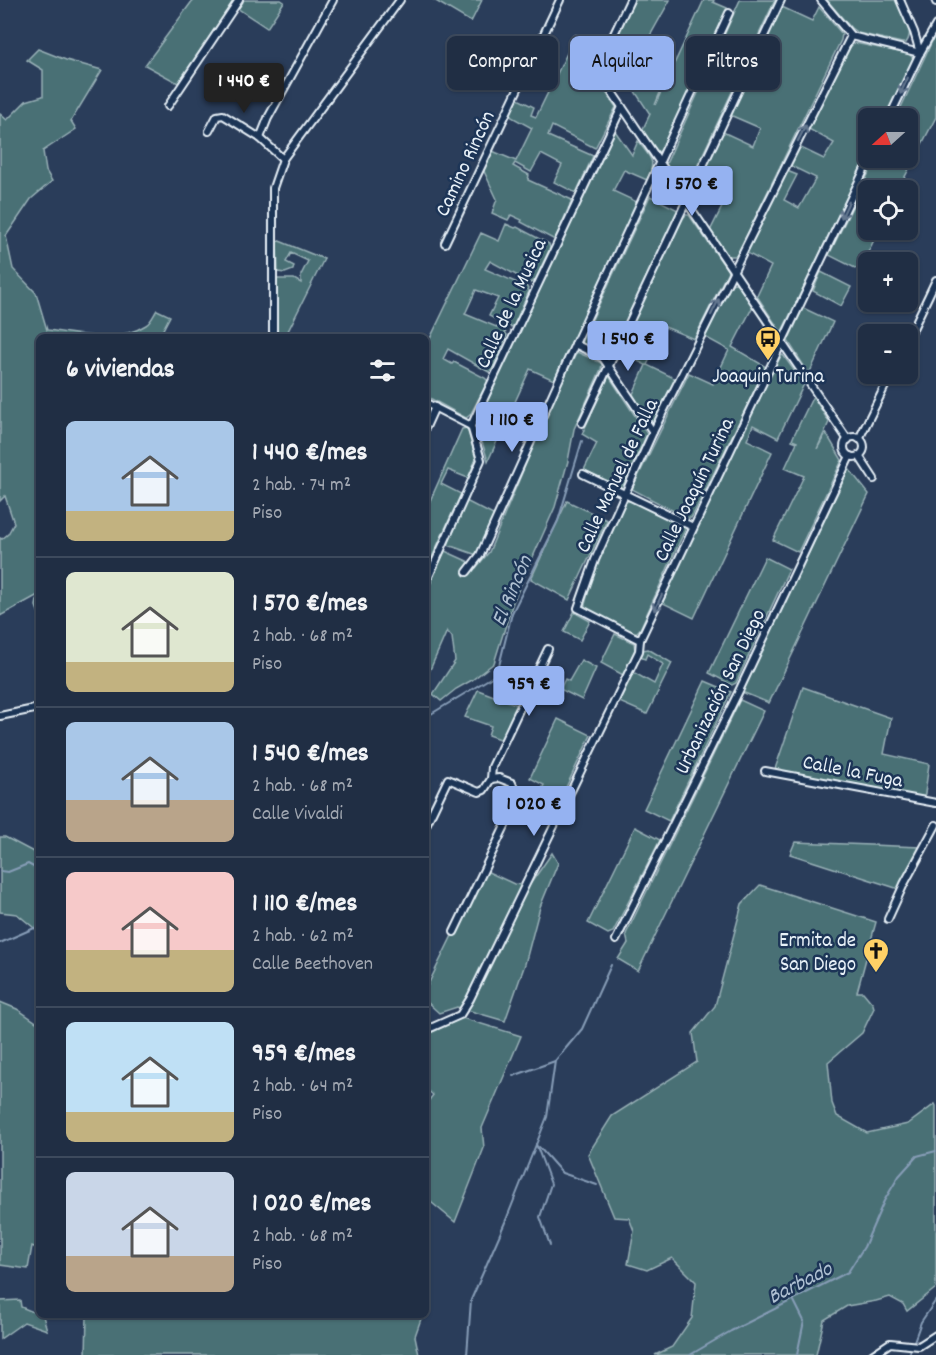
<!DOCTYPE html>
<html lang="es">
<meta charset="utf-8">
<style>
:root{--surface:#202e44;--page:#28364b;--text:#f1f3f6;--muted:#a2a8b2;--line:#3d4a5d;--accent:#95b2f1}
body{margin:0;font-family:Dekko,sans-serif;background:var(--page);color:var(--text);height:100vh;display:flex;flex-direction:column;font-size:22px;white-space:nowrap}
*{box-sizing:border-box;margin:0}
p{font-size:20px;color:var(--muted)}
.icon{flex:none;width:33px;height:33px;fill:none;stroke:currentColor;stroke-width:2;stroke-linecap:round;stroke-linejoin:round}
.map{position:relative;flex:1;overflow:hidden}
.panel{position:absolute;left:36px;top:334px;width:393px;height:984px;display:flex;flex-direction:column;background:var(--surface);border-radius:9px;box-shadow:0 2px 4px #0004,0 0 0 2px var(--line)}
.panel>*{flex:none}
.hud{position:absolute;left:447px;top:36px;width:399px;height:54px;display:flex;gap:12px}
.needle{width:39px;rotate:249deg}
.tools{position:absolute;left:858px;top:108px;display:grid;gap:12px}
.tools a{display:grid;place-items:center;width:60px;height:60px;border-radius:9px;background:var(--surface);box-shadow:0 2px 4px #0004,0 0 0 2px var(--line);font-size:30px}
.price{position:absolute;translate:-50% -51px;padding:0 14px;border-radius:6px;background:var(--accent);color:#111;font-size:20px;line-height:39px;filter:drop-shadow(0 2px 3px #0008)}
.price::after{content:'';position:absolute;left:50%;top:36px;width:18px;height:14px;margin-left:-9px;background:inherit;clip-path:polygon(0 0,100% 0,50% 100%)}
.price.current{background:#222;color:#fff}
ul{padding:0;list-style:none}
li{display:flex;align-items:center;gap:18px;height:150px;padding:0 30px}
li+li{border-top:2px solid var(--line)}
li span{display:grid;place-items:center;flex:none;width:168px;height:120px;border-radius:9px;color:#555}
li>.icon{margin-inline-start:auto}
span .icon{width:72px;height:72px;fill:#fffc;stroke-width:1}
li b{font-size:26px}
h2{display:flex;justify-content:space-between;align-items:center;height:72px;padding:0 30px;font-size:26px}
.pill{padding:0 21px;border-radius:9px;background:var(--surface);box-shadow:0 2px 4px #0004,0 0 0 2px var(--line);font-size:21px;line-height:54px}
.pill.current{background:var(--accent);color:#111}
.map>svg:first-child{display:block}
.green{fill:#487075;stroke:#98b0b6;stroke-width:1.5}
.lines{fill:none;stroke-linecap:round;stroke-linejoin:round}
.stream{stroke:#879db7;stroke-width:2}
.street-casing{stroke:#e8f1f8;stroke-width:10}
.street{stroke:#1d3557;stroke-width:6}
.oneway{stroke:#64778f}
.labels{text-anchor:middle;stroke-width:5;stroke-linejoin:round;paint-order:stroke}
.street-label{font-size:21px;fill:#e8f1f8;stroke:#1d3557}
.poi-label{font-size:21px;fill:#e8f1f8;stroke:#1d3557}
.water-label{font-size:22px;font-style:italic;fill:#afc0d2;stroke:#1d3557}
</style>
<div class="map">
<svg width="936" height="1355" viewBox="0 0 936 1355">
<rect width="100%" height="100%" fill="#2a3d5a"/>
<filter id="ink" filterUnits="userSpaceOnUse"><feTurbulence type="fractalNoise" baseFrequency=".0167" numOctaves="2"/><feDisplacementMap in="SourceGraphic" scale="12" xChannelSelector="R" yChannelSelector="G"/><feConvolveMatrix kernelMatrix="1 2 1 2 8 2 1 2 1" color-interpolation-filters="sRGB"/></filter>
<g filter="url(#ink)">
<g class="green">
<path d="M193,0H234L178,83L145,65Z"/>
<path d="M243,0H281L284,2L267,28L237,8Z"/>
<path d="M434,0H482L471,22Z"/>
<path d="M630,0H670L646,43L674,58L655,105L704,0H714L713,2L727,8L662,149L658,152L642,131L650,114L609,52L608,46Z"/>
<path d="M740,0H775L687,188L684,189L666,164Z"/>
<path d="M827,0H896C902,13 916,30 906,43H902L858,33L851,28Z"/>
<path d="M782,7L812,21L819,7L842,34L841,40L740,249L736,256H728L710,231L726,199L698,186L723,132L753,146L760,128L730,115Z"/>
<path d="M936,33V117L898,190H868V230H879L859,270L829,255L876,158H908V118H896Z"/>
<path d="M572,43L616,107L595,148L552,126L548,136L593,156L576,193L554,182L562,165L541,154L531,172L515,163L513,166L529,175L528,180L572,200L555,239H553L521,222L522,220L511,215L508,220L492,213L497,199L482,167L490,150L516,161L532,128L508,115L516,98L534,107L531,115L536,117Z"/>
<path d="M855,43L909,54L914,59L886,118H868V155L782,331H780L757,296L771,266L747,253L787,171L797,175L784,200L799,208L816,178L789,165L799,147L824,159L834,143L807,128L847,49Z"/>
<path d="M38,49L66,60L102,70L71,121L76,129L43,151L46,171L52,181L31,199L6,236L13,269L36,293L47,330C79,334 117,344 146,325C151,322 154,314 157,310L170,316L159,337L39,338V614L36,606L38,595L0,616V538L2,539L8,534L14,523L5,496L0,501V114L7,120L26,101L43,96V70L27,60Z"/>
<path d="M615,131L632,155L638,141C650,158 657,159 647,180L624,170L613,191L637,202L554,380L530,369L488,461L476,423Z"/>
<path d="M650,196L678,210L612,350L609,354H600L581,343Z"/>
<path d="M686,215H689L728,271L694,339L665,327L647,365L676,379L656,419L652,421L648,420L633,394L646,365L619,352L683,218Z"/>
<path d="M506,224L515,228L517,227L549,244L550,248L535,280L531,283L490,261L485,269L527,287L529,291L514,325L511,327L489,316L498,298L476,290L465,314L504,330L507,335L492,370L489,372L448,349L443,359L452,364L454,362L485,378L488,381L470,415L466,418L426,396V347L481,233L499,241Z"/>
<path d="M277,240L324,259L285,337L276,338L277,279H294L301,283V275L308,261L291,253L286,262L294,266L293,270L285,273L278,272Z"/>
<path d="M821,272L851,287L841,306L813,291Z"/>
<path d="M734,283L739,284L753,306L732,347L766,367L694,513L691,518H687L632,489L689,373L713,384L729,350L705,337L731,285Z"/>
<path d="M803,308L833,322L809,374L788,341Z"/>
<path d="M577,352L599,362L602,364L601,369L574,429L568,461L555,507L513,602L494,663L472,680L456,689L441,701L433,694L455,661L452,637L447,631L426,679V591L445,551L467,561L476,568L489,552L547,413Z"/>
<path d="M783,355L804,384L778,438L753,425L747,440L772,452L694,618L661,602L769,379L781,356Z"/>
<path d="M609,376L647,434L624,484L621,487L584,470L597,443L582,434Z"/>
<path d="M813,396L829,422L817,449L826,433L842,460L798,552L773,540L804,476L785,468L797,442L792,440L794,435Z"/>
<path d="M467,428L476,459L468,478L448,470L441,484L461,494L426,570V510L462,429Z"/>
<path d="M849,469L869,494L769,703L742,692Z"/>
<path d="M466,501L497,517L477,555L448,545Z"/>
<path d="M567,501L607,520L569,600L531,579Z"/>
<path d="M628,501H634L685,527V530L640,629L637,632L633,633L584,608L596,564L625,503Z"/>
<path d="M765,557L789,569L736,683L732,685L709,673Z"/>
<path d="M574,612L590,621L580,640L564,632Z"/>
<path d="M615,634L634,643L635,650L623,675L601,663Z"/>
<path d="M648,649L672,663L647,714L617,701L633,672L654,684L663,664L647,654L645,659L640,657L643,650Z"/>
<path d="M581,660L596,668L582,700L560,689L565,679L569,681Z"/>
<path d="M705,681L731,692L669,821L644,809Z"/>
<path d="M803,687L891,718L884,754L929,764L924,800L774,772Z"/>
<path d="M478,690L518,705L502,740L488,735L491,726L465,717Z"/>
<path d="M740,700L764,711L638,971L618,959L628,943L626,934Z"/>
<path d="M558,719L591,735L556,808L537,799L544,785L530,778Z"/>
<path d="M635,827L660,840L613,932L608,934L588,923Z"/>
<path d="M0,837H5L39,855V932L17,914L0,912Z"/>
<path d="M795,842L920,847L899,889L790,854Z"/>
<path d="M552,853L558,863L540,907L525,964L505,1021L457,1007L439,1013L426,1001V989L484,870L514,884L529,886Z"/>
<path d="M760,885L876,922L857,992H863L873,1004L874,1008L862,1033L828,1062L832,1103L837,1116L867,1133L908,1124L935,1104L936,1106V1288L907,1311L903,1304L890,1297L876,1301L847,1306L824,1320L816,1355H655L672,1347L692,1318L696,1282L672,1258L647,1270L628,1264L634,1231L629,1218L614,1217L588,1154L612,1116L697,1062L693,1033L715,1006L742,904Z"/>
<path d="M0,1002L17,1009L39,1024V1249L32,1246L28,1269L0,1265Z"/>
<path d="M462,1018L521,1036L482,1128L484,1148L455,1222L426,1198V1104L433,1095L426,1089V1035Z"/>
<path d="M20,1300L21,1307L43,1316L47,1330L24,1322L0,1339V1301Z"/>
<path d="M87,1316H422L415,1336L419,1355H86Z"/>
</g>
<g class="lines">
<g class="stream">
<path d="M426,717L497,674L512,613L558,521L582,441"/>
<path d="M0,871L8,872L28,864L39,870"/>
<path d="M0,943L39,926"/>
<path d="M513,1076L555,1061"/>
<path d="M536,1144L551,1184L540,1217L550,1245"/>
<path d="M539,1147L562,1173L597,1185"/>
<path d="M794,1301L804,1321L797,1355"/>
<path d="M467,1355L471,1300L506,1220L547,1117L555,1061L582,1029L611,965"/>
<path d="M690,1355L731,1331L848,1272L864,1247L884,1201L899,1176L917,1156L936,1151"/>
<path d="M909,1355L921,1322L936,1300"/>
</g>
<defs>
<g id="street">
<path d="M821,0L851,36L920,53"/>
<path d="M900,0L914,32L920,53"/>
<path d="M936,0V2"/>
<path d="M576,39L848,440"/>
<path d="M597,70L630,0"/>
<path d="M168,106L239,0"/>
<path d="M889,118L920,53L936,25"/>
<path d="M209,131L217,116L223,115L260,138L283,159"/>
<path d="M260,138L268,118L333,0"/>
<path d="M445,243L560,0"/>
<path d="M273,338V188L283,159L400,0"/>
<path d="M908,339L936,280"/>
<path d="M575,344L603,358L653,432"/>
<path d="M426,403L471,426"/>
<path d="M582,423L781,0"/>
<path d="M426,427L435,407"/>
<circle cx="854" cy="447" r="10"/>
<path d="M859,439L891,374"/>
<path d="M859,456L874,479"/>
<path d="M583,474L693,527"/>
<path d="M467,572L480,555L575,344L729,13"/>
<path d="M426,583L481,460L471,426L622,107"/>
<path d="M640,640L578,608L595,560L653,432L851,36"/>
<path d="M0,716L39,708"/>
<path d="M765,771L936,803"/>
<path d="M491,779L492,767L548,649"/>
<path d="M426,825L448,779L479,792L484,790L491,779L499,778L512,783L518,799L560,813"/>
<path d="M888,919L904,884L936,825"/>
<path d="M454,932L518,799"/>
<path d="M616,940L738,693L850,456"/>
<path d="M426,1030L460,1015L470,999L639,651L640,640L870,158"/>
<path d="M872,1355L890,1343L919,1346L936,1335"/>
</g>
</defs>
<use href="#street" class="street-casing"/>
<use href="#street" class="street"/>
</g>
<defs><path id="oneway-shaft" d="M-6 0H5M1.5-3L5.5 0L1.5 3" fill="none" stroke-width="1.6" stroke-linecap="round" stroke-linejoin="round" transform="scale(1.5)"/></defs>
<g class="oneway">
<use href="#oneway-shaft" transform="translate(904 86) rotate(115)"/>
<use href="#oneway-shaft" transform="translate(802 133) rotate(-63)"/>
<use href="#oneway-shaft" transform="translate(845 210) rotate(115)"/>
<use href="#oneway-shaft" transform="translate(715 307) rotate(-64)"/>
<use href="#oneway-shaft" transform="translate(658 603) rotate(115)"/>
</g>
</g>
<defs>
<symbol id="bus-pin" viewBox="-11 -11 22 30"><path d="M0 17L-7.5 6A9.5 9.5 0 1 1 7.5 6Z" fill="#ffd166" stroke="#1d3557"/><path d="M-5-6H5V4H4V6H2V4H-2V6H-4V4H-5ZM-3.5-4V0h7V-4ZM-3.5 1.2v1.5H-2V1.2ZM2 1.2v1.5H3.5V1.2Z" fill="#111"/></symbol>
<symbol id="church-pin" viewBox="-11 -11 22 30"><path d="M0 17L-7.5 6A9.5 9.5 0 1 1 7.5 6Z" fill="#ffd166" stroke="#1d3557"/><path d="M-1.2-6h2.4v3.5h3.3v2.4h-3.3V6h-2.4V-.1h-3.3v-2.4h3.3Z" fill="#111"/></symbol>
</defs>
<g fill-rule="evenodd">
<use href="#bus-pin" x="753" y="324" width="30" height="40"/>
<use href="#church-pin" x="861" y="936" width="30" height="40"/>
</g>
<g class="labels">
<g class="street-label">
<text transform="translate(464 163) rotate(-65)" y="7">Camino Rincón</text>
<text transform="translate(510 303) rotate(-65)" y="7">Calle de la Musica</text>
<text transform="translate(616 475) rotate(-65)" y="7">Calle Manuel de Falla</text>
<text transform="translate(693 489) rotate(-64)" y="7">Calle Joaquín Turina</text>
<text transform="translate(719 691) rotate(-64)" y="7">Urbanización San Diego</text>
<text transform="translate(853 770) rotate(11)" y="7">Calle la Fuga</text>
</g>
<g class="poi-label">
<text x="768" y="382">Joaquin Turina</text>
<text x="856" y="946" text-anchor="end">Ermita de<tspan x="856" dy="24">San Diego</tspan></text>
</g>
<g class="water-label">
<text transform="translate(510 590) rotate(-67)" y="8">El Rincón</text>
<text transform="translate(799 1281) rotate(-27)" y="8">Barbado</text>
</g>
</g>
</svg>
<div class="tools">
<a><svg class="needle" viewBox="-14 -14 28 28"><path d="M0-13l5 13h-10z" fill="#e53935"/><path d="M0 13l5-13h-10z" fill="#a2a8b2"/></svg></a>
<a><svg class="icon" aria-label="locate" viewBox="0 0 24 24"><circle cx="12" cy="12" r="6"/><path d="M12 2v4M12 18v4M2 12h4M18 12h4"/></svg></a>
<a>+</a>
<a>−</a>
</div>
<b class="price current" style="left:244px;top:114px">1 440 €</b>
<b class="price" style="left:692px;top:217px">1 570 €</b>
<b class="price" style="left:628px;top:372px">1 540 €</b>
<b class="price" style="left:512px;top:453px">1 110 €</b>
<b class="price" style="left:529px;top:717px">959 €</b>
<b class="price" style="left:534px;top:837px">1 020 €</b>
<div class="hud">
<a class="pill">Comprar</a>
<a class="pill current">Alquilar</a>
<a class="pill">Filtros</a>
</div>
<section class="panel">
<h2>6 viviendas<svg class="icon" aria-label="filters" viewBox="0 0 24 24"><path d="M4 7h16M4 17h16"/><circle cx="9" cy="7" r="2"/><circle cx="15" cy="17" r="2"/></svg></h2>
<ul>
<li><span style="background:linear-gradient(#a9c7e8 75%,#c2b280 0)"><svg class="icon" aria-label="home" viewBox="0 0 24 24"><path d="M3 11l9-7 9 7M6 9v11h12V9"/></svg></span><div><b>1 440 €/mes</b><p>2 hab. · 74 m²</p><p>Piso</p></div></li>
<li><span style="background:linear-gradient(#dfe7d0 75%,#c2b280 0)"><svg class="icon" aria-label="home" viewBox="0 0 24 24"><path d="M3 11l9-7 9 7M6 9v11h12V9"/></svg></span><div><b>1 570 €/mes</b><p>2 hab. · 68 m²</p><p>Piso</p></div></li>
<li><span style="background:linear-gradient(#a9c7e8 65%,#b9a48a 0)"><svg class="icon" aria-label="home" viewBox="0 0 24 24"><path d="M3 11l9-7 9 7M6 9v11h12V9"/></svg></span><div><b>1 540 €/mes</b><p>2 hab. · 68 m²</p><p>Calle Vivaldi</p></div></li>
<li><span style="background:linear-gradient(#f6c9c9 65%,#c2b280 0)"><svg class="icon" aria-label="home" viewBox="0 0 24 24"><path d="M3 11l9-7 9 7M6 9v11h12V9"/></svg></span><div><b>1 110 €/mes</b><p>2 hab. · 62 m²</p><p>Calle Beethoven</p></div></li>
<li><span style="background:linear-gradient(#bfe0f5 75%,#c2b280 0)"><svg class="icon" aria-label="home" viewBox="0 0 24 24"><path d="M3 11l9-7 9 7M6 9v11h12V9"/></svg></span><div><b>959 €/mes</b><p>2 hab. · 64 m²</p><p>Piso</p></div></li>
<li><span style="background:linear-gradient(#c9d6e8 70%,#b9a48a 0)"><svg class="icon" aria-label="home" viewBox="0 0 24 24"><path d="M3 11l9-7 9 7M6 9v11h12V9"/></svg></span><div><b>1 020 €/mes</b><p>2 hab. · 68 m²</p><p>Piso</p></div></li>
</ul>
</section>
</div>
